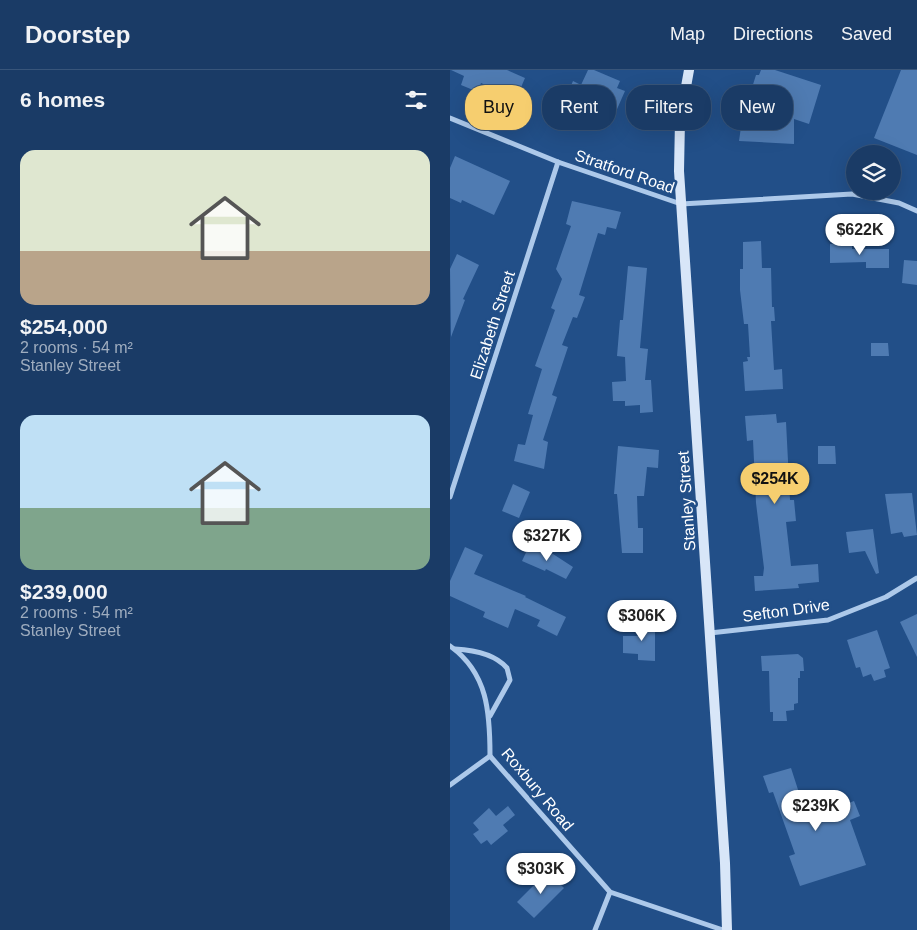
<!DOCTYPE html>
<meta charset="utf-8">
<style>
:root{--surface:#1a3b66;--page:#23426c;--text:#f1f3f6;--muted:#9fadbf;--line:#38557a;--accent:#f6ce6f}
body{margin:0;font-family:Helvetica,sans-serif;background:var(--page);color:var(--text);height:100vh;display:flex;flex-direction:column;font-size:19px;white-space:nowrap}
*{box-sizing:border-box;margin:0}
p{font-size:16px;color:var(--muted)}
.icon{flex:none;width:28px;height:28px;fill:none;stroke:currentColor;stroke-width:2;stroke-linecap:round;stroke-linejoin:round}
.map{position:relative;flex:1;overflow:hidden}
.side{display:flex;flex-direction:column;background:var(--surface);width:450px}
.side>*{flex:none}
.guide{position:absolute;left:15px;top:15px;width:376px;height:45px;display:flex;gap:10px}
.buttons{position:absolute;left:396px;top:75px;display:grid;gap:10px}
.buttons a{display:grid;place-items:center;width:55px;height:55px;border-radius:50%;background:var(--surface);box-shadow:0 5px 20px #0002,0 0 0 1px var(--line);font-size:25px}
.price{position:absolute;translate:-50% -42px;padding:0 11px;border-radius:18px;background:#fff;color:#222;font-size:16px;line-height:32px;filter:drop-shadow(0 1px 2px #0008)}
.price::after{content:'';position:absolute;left:50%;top:30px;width:15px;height:11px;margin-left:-8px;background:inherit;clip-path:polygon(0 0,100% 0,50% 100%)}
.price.active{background:var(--accent);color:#111}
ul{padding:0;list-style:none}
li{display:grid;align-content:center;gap:10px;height:265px;padding:0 20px}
li span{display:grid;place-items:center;height:155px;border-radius:15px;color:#555}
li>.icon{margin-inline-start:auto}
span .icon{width:90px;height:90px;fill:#fffc;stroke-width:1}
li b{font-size:21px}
h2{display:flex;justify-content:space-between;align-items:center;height:60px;padding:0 20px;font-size:21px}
.pill{padding:0 18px;border-radius:20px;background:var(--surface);box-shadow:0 5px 20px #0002,0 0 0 1px var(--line);font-size:18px;line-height:45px}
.pill.active{background:var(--accent);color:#111}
header{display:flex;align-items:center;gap:30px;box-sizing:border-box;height:70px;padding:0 25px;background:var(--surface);border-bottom:1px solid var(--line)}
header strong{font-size:24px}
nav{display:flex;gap:28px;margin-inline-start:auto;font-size:18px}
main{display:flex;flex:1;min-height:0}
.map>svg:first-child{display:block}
.building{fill:#4f7bb2}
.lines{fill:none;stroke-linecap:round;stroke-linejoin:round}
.minor{stroke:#adc9ea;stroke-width:5}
.secondary{stroke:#d8e6f8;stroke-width:10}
.labels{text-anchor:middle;stroke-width:5;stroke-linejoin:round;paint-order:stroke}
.street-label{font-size:16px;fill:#fff;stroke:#224f88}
</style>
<header>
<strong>Doorstep</strong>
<nav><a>Map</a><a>Directions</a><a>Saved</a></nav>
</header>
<main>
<section class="side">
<h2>6 homes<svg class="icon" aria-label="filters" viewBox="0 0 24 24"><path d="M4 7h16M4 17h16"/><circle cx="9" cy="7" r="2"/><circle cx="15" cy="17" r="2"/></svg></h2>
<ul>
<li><span style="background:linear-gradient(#dfe7d0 65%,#b9a48a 0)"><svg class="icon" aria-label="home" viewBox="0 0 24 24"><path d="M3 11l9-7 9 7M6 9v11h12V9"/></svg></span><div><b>$254,000</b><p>2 rooms · 54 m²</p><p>Stanley Street</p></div></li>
<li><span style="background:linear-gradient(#bfe0f5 60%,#7fa58c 0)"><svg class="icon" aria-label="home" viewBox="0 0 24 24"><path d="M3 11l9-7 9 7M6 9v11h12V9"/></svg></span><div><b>$239,000</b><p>2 rooms · 54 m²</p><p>Stanley Street</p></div></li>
</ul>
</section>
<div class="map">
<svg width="467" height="860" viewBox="0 0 467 860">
<rect width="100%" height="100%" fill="#224f88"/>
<g class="building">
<path d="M1,0H57L75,8L66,29L31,13L28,22L11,15L14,6Z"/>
<path d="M138,0H144L170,11L167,18L175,21L164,46L138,34L135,38L123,32L125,28L117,25L123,11L131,15Z"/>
<path d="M311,0H325L371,15L359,54L344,49V74L289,71L293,43L321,46L300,24L306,5H309Z"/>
<path d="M451,0H467V85L424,68Z"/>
<path d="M5,86L60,111L44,145L12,130L11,133L0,128V98Z"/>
<path d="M122,131L171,142L166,159L157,157L155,165L148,163L129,225L135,227L127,248L123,247L112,275L118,277L102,325L107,327L93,370L98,372L94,399L64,391L68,374L75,375L83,345L78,344L92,299L85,296L105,240L101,238L112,209L106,199L121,156L116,154Z"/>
<path d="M311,171L312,198H321L322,237H324L325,251H321L324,300L332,299L333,319L295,321L293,292L298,291L297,287H300L298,254H294L290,220V199H293V172Z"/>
<path d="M380,174H402V179H439V198H416V192L380,193Z"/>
<path d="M7,184L29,195L13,229L15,230L1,267L0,199Z"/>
<path d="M454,190L467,191V215L452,213Z"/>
<path d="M178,196L197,198L190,278L198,279L195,310H201L203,342L190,343V335L175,336V331H163L162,312L176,311L175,287L167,286L170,250H173Z"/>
<path d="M421,273H438L439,286H421Z"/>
<path d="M326,344L327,353L336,352L340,430H344L346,451L336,452L341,496L368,494L369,512L348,514L349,518L305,521L304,506H313L314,498L306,433L303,370L297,371L295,346Z"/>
<path d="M168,376L209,380L208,398L197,397L194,426H187L188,458H193V483H172L167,424H164Z"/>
<path d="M368,376H385L386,394H368Z"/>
<path d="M63,414L80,422L69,448L52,441Z"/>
<path d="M462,423L467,465L454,467L452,462L441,464L435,424Z"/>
<path d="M423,459L429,503L426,504L415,481L399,483L396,462Z"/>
<path d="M80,474L103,484L123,497L116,509L96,499L95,501L72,491Z"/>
<path d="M15,477L33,485L24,504L76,526L75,527L116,547L107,566L87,556L90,550L65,539L58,558L33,547L35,542L0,526V511Z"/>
<path d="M467,544V587L450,552Z"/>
<path d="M188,552L205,553V591L188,590V584L173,583V566H188Z"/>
<path d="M427,560L440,598L434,600L436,607L424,611L421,604L413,607L410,597L406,598L397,570Z"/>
<path d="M348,584L353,588L354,601H350V608H348V633L344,634V640L336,641L337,651H323V642H320L319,601H312L311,586Z"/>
<path d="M341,698L352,732L357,730L360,739L364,738L367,745L404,731L410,746L400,750L416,795L350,816L339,786L345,784L323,722L319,723L313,706Z"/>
<path d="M58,736L65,745L53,755L58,761L41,775L37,770L31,774L23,764L29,760L23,753L39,738L46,746Z"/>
<path d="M100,804L114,818L84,848L67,832L94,805Z"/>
</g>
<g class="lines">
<g class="minor">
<path d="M0,48L108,92L231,134L402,124L449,133L467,141"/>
<path d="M0,427L108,92"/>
<path d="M260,563L378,550L436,527L467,508"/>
<path d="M0,576C38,603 40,643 40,686L160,822L273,860"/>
<path d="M5,579C23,580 45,584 57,598L60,610L40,646"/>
<path d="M0,715L40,686"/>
<path d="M145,860L160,822"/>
</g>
<path class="secondary" d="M239,0L230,50L229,101L275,793L277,860"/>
</g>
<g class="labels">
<g class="street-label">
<text transform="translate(175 101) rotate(19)" y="6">Stratford Road</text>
<text transform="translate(42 255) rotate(-72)" y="6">Elizabeth Street</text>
<text transform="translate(236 431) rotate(-94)" y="6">Stanley Street</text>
<text transform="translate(336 540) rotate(-8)" y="6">Sefton Drive</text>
<text transform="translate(88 719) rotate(50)" y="6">Roxbury Road</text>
</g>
</g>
</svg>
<div class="buttons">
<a><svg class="icon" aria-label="layers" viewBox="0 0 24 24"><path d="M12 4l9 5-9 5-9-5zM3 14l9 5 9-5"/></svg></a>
</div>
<b class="price" style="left:410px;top:186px">$622K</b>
<b class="price active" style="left:325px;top:435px">$254K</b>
<b class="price" style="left:97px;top:492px">$327K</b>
<b class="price" style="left:192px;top:572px">$306K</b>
<b class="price" style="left:366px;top:762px">$239K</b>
<b class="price" style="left:91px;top:825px">$303K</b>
<div class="guide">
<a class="pill active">Buy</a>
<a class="pill">Rent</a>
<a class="pill">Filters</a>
<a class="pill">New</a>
</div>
</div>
</main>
